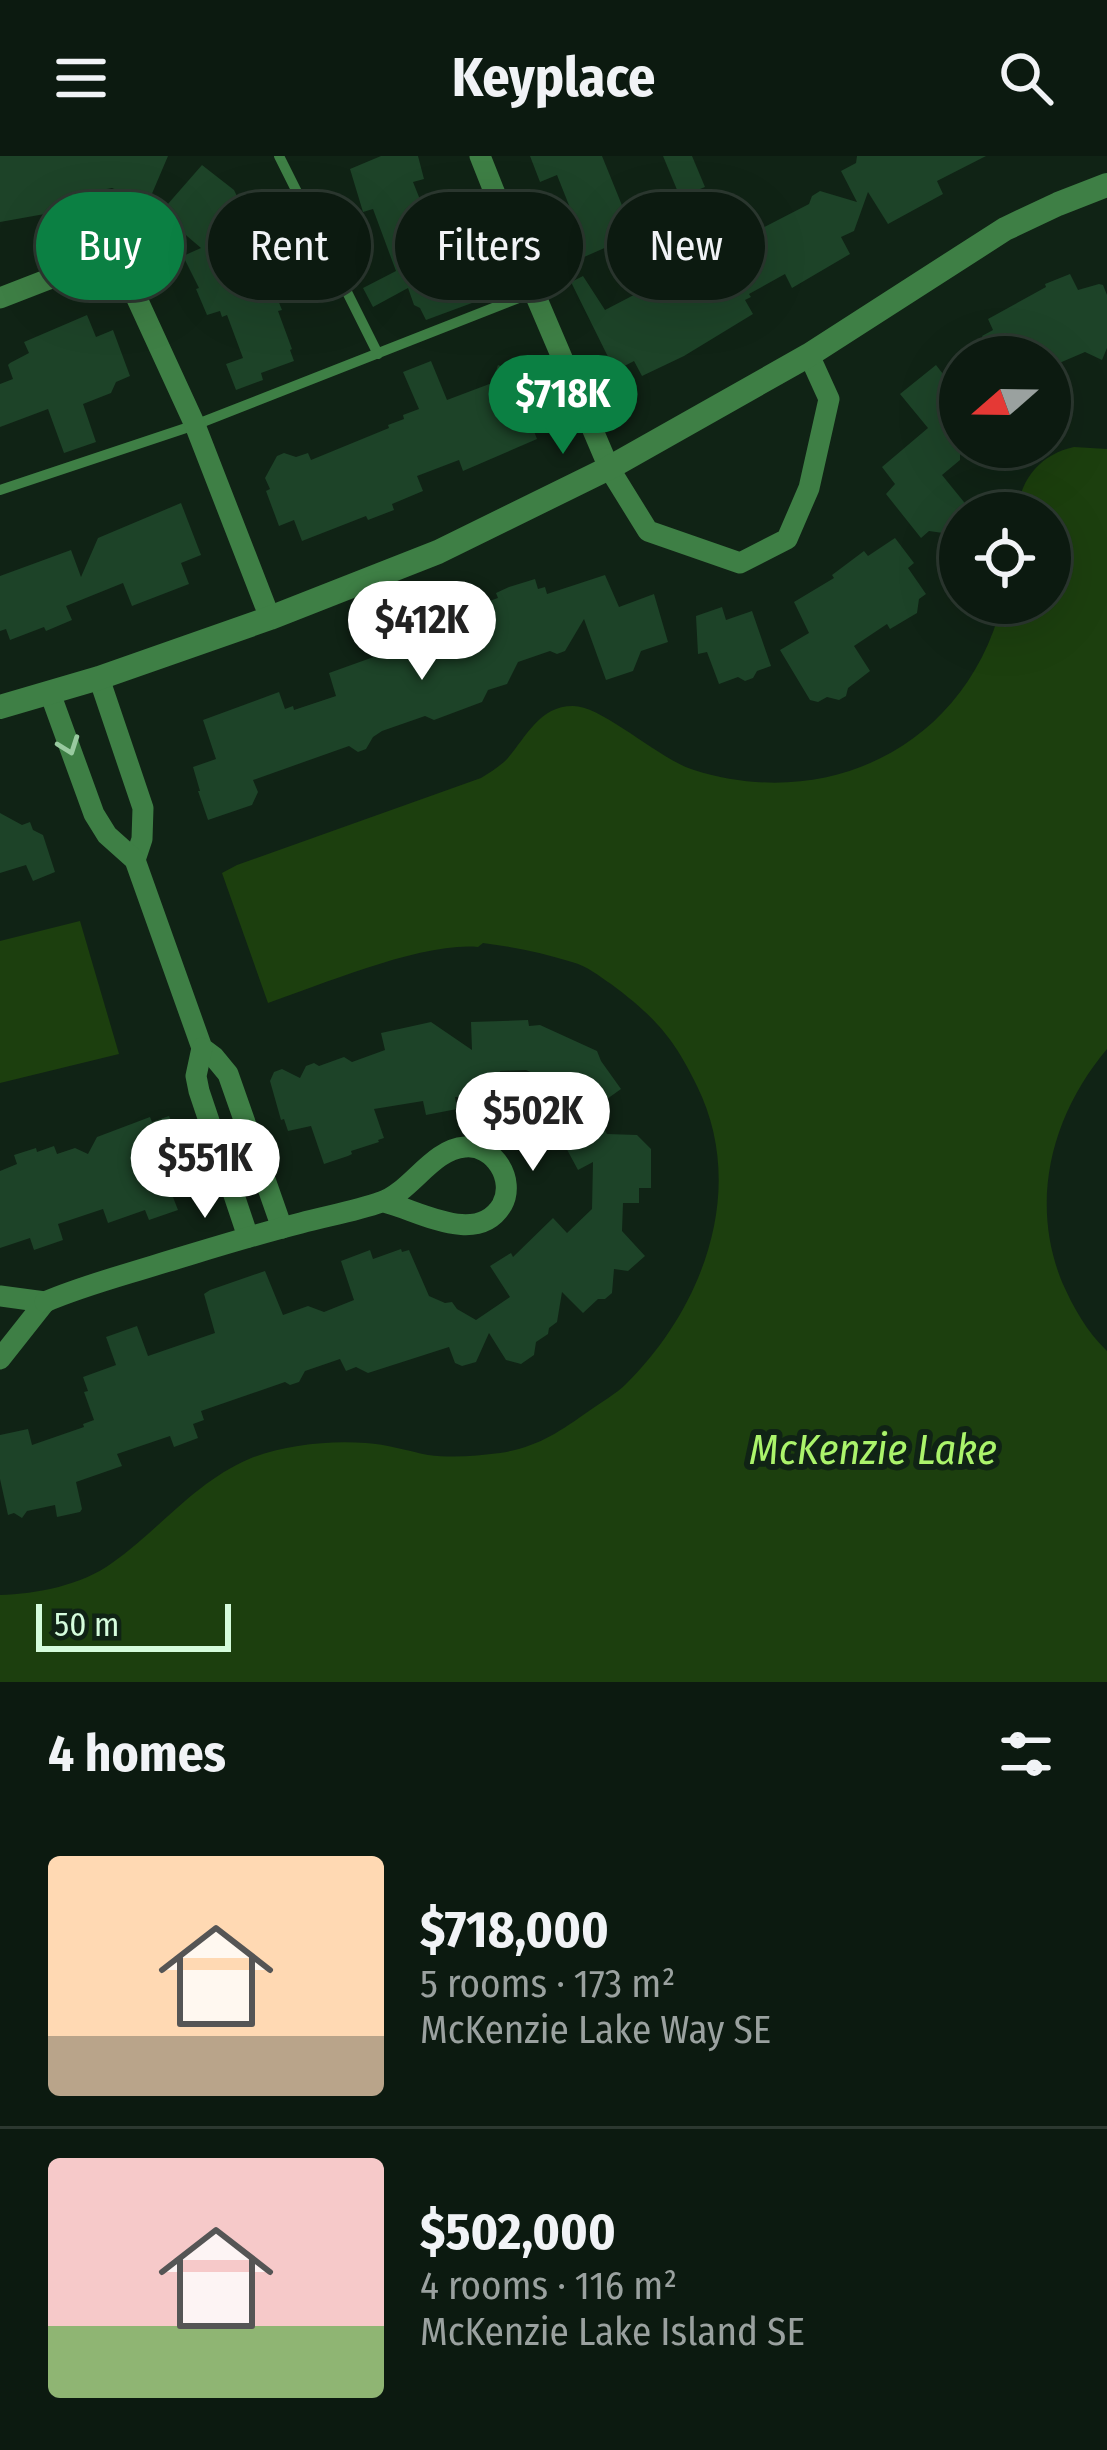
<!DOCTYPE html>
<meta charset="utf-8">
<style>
:root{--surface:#0c1a10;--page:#152319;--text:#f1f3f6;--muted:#9aa19f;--line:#2c3830;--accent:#0b8043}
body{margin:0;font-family:"Fira Sans Condensed",sans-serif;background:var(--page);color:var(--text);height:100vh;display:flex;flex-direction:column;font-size:45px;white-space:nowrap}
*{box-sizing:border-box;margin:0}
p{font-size:39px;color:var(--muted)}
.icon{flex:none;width:66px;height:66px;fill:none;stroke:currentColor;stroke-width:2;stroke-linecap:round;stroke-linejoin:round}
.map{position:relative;height:1526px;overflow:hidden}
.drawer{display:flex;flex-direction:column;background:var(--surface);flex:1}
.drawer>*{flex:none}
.top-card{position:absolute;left:36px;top:36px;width:1035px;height:108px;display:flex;gap:24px}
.needle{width:78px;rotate:250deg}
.buttons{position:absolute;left:939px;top:180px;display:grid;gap:24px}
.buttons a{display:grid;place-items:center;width:132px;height:132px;border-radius:50%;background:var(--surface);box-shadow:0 12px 48px #0002,0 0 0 3px var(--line);font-size:60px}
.scale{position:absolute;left:36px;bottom:30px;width:195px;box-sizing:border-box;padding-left:12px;border:6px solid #d5fcdc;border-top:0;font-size:33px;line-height:42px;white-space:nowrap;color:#d5fcdc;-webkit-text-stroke:9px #102315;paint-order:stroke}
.price{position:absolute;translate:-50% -102px;padding:0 27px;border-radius:42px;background:#fff;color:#222;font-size:39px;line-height:78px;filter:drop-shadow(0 3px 6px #0008)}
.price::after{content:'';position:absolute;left:50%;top:72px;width:36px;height:27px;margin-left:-18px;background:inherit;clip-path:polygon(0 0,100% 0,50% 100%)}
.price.active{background:var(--accent);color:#fff}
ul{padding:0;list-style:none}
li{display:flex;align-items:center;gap:36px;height:300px;padding:0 48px}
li+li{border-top:3px solid var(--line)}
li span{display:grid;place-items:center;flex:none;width:336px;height:240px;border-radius:12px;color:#555}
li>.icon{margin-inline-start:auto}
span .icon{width:144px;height:144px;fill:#fffc;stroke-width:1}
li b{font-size:51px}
h2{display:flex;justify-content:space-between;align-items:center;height:144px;padding:0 48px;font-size:51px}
.pill{padding:0 42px;border-radius:54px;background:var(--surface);box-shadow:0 12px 48px #0002,0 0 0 3px var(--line);font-size:42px;line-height:108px}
.pill.active{background:var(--accent);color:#fff}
header{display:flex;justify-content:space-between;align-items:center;height:156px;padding:0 48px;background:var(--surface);font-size:54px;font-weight:700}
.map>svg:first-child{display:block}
.water{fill:#1c3f0e}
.building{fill:#1d4328}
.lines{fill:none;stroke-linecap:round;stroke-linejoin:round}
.service{stroke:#3e7f45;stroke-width:10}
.minor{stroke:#3e7f45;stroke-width:21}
.tertiary{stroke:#3e7f45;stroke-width:24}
.oneway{stroke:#99caa0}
.labels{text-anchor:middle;stroke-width:12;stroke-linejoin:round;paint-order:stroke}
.water-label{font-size:42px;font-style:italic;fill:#abf46b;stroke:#102315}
</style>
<header><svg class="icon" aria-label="menu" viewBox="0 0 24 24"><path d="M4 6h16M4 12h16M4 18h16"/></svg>Keyplace<svg class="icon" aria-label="search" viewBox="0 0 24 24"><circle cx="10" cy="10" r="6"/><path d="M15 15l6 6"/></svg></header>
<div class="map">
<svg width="1107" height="1526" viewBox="0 0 1107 1526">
<rect width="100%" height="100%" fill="#102315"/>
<g class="water">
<path d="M1074,291L1107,293V893C1052,958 1029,1045 1062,1126C1073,1151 1087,1176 1107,1195V1526H0V1439C37,1438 82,1429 112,1407C159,1374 195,1326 249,1303C283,1289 329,1284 366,1287C386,1288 408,1295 428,1299C452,1302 477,1300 500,1297C538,1291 559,1276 589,1255C601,1246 616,1238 626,1228C703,1152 748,1033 697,930C674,882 654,860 611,828C599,820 587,810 572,806C543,797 514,791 483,787L478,791C422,786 324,828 268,847L222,717L237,709L481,622C489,617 497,612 504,606C525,585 537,550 573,550C603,550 658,603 694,614C830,657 967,588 1002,447H1050V357H1017C1020,323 1041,298 1074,291Z"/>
<path d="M80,765L119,898L0,927V785Z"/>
</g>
<g class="building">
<path d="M0,0H168L148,47L112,32L64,41L67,54L0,66Z"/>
<path d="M381,0H418L424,23L413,26L429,66L447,59L473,120L464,124L472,147L426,164L420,152L414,149L408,132L373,151L363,132L396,115L373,53L363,56L350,13Z"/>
<path d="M530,0H602L634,79L575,105L562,73L576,67L557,19L540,26Z"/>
<path d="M663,0H692L705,31L680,41Z"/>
<path d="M857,0H986L937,25L943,38L888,68L868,36L854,75L841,81L850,98L792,132L785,118L749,138L751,141L745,144L753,158L684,200L642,220L634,205L615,215L571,126L583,120L605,154L676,117L677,120L715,99L714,97L809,48L812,40L820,35L857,46L841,15L856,7Z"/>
<path d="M202,9L234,34L263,93L258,95L282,154L278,155L292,193L290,194L294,205L261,217L263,224L236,234L226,208L243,202L227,159L222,161L220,155L207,159L196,133L199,132L183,100L201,92L160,57Z"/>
<path d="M1070,118L1078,134L1099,128L1103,129L1107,139V192L1102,204L1085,196L1050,211V201H992L982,180L993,174L988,163L1046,131L1045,128Z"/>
<path d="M87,159L96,181L113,174L130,220L116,226L111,237L83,248L96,286L64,297L48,253L0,271V228L13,223L8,209L10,207L29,197L24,186Z"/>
<path d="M431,205L447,244L492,227L498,209L517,216L522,214L528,228L538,232L534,241L542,260L530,265L537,283L463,315L459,304L417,320L423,335L392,348L394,354L368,364L366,360L302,385L294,364L279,370L266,335L270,333L265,322L277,300L284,297L296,301L308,297L311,304L389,272L388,269L404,263L403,259L419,253L403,216Z"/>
<path d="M960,208V304L942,319L968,351L943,377L929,375L921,382L886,338L895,328L882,311L928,272L900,238L936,209L943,218Z"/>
<path d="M181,347L201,399L181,407L189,428L132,450L123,427L66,450L72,464L46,475L44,471L10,484L6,473L0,475V420L71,394L81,421L98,382Z"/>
<path d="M895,382L914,407L908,412L926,438L919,443L917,457L890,473L887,468L854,490L870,515L848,532L846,540L839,544L827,541L818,546L810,544L780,494L809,477L794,446L834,422L832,419L864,395L868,400Z"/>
<path d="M605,419L619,451L654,438L668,486L641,495L633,515L606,524L584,463L565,495L557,498L550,495L518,506L507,528L488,534L482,546L434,564L425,560L382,575L373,581L366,593L358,596L349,590L253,624L258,636L252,649L208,664L198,635H200L193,611L216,603L203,564L279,536L285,553L293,550L294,554L336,540L329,517L407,489L410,495L450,481L448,474L459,470L455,457L498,442L496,437L509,431L535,423L538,433L545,431L547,438Z"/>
<path d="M722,451L726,464L752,455L771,510L757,515L753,522L745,525L738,521L719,528L707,496L698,498L696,460Z"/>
<path d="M0,657L22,669L30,666L33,674L43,679L55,716L33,725L26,709L0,717Z"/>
<path d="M528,864L529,870L540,869L597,895L601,905L621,933L593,953L607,978L637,979L651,993V1032H639V1047H623L622,1075L645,1100L628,1115L614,1113L612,1137L605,1143H598L583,1157L562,1136L557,1166L549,1172L548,1178L536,1186L534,1199L521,1208L506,1204L489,1177L476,1206L462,1210L455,1207L449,1191L368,1217L356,1211L346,1215L340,1203L305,1215L299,1226L290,1229L285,1226L201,1255L204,1264L193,1268L198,1282L174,1291L170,1280L117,1298L122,1310L76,1326L82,1353L80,1356L57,1361L55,1349L27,1355L22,1362L14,1357L8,1359L0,1323V1279L28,1273L32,1289L84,1271L83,1268L94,1264L84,1236L88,1235L83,1221L116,1209L106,1181L137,1170L148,1200L215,1177L204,1138L210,1134L265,1115L283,1159L308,1150L324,1156L354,1144L341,1105L370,1094L373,1103L401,1093L402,1096L409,1094L429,1140L445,1147L452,1146L457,1153L476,1164L510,1141L490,1110L511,1097L513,1101L553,1062L567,1077L592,1053L593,1006L578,1014L557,975L534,963L551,925L526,914L500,915L501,939L455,941L457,953L426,959L423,945L374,953L384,982L378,984L379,986L351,995L352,998L348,1000L324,1008L311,970L288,975L284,963L281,964L270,925L274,916L282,913L300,922L306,910L314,907L319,910L344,901L352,906L385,894L381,877L431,866L472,894L471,866Z"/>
<path d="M169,960L184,995L182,996L189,1018L181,1021L183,1026L169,1031L178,1054L149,1064L145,1054L108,1067L103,1053L58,1068L63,1084L34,1094L30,1082L0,1092V1015L17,1008L14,999L36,992L37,996L54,990L57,998L75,992L88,998L97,981L150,961L152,966Z"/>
</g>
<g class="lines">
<g class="service">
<path d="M279,0L378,198"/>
<path d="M0,334L195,269L534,136"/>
</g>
<g class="minor">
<path d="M480,0L534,136L609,312L648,375L740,407L787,383L809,332L829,243L809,199"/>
<path d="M0,142L116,97L195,269L270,462"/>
<path d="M99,522L143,652L142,683L135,704"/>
<path d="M50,537L94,658L107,679L135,704L202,892L214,901L228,918L282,1072"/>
<path d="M202,892L196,920L199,935L248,1081"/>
<path d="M0,1140L45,1146L0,1203"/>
<path d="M45,1146C82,1130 121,1120 159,1108C206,1094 253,1079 301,1067C327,1060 356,1055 381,1046C411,1036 432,993 465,991C494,988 516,1024 502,1049C477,1091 418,1054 384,1046"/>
</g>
<path class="tertiary" d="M0,551L99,522L270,462L438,396L609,312L809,199L1005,73L1058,48L1107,29"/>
</g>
<defs><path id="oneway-chevron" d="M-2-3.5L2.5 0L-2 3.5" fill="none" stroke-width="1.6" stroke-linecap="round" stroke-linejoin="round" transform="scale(3)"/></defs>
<use class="oneway" href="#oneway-chevron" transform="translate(69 590) rotate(70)"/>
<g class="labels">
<g class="water-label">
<text x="873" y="1308">McKenzie Lake</text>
</g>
</g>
</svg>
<div class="buttons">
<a><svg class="needle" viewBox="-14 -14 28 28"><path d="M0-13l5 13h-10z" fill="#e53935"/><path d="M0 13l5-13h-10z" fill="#9aa19f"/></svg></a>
<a><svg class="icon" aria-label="locate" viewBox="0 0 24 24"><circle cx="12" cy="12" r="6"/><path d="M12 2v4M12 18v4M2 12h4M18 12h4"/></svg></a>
</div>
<div class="scale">50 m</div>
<b class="price active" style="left:563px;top:301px">$718K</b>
<b class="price" style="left:422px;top:527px">$412K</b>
<b class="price" style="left:533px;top:1018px">$502K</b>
<b class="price" style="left:205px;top:1065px">$551K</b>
<div class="top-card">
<a class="pill active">Buy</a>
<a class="pill">Rent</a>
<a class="pill">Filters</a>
<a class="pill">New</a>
</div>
</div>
<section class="drawer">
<h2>4 homes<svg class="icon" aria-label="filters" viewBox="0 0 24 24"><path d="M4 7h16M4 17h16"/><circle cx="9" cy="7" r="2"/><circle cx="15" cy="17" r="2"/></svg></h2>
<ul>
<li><span style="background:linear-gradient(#ffd9b3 75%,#b9a48a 0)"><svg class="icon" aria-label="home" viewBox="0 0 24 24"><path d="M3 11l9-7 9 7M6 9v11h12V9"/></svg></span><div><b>$718,000</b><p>5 rooms · 173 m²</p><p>McKenzie Lake Way SE</p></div></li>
<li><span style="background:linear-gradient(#f6c9c9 70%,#8fb573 0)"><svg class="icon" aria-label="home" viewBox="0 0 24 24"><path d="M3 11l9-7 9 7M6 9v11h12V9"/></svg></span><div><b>$502,000</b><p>4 rooms · 116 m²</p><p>McKenzie Lake Island SE</p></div></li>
</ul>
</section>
